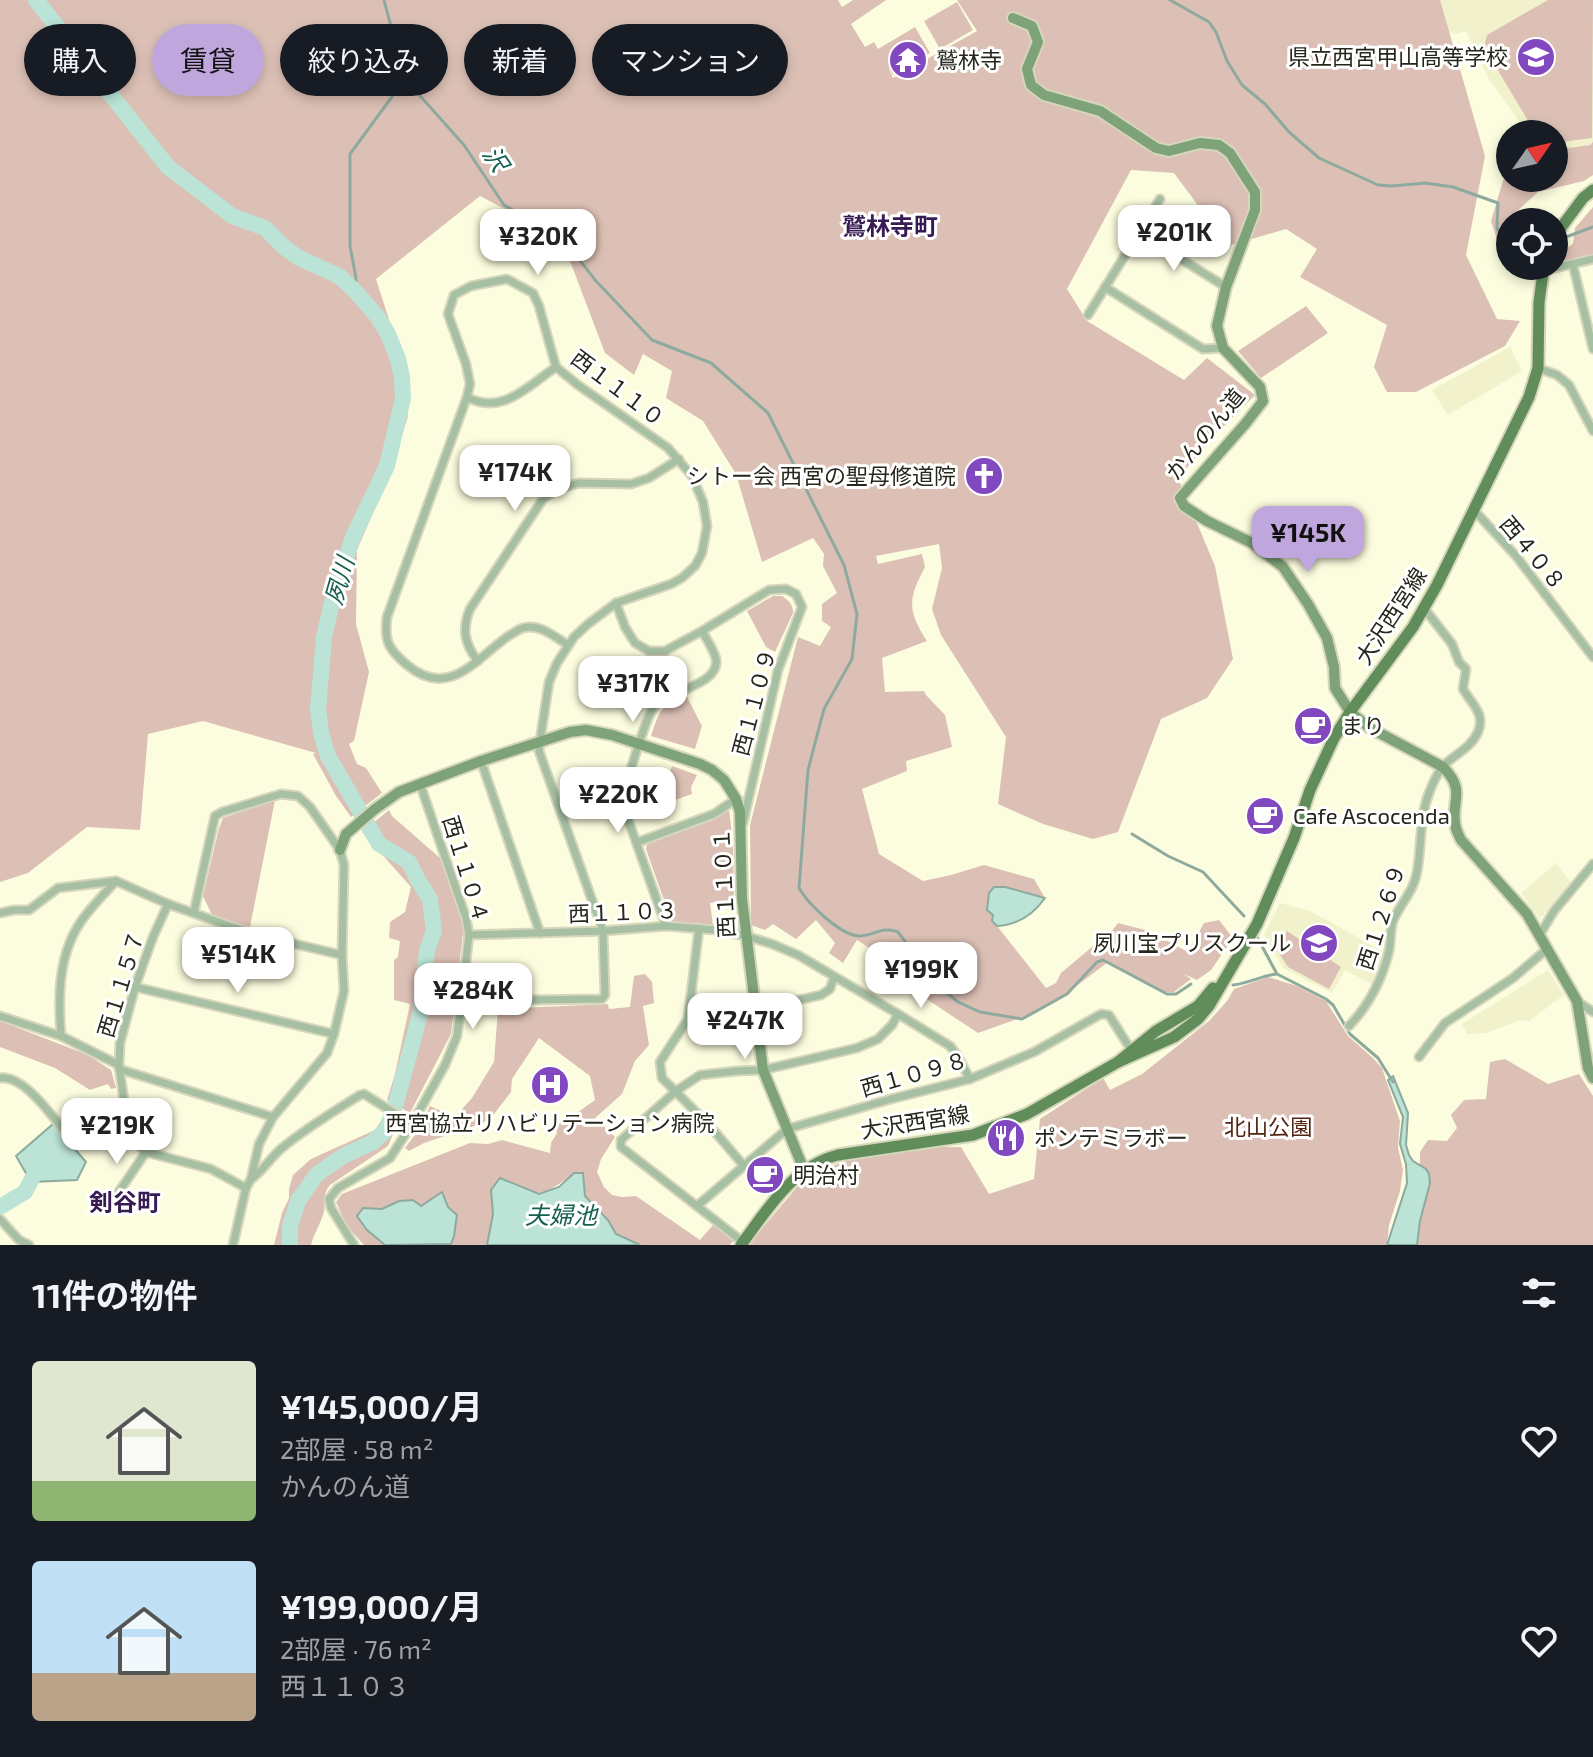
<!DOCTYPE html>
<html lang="ja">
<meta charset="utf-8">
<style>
:root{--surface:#171b24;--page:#20242c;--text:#f1f3f6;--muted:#9ea1a6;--accent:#bfa6dd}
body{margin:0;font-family:"Exo 2","Noto Sans JP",sans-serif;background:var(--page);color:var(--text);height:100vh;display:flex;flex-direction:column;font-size:30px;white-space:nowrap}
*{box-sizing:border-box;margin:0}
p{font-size:26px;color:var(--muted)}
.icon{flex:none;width:44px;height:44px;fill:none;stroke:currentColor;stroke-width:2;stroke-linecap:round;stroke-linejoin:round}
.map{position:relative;height:1245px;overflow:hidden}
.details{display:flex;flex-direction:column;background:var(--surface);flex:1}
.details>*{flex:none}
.guide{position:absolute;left:24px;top:24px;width:800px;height:72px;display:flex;gap:16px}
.needle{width:52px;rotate:56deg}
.controls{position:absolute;left:1496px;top:120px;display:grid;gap:16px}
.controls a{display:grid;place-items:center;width:72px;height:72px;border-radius:50%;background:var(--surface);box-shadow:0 4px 12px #0003;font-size:40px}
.price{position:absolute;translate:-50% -68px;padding:0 18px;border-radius:16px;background:#fff;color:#222;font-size:26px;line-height:52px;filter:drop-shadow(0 2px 4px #0008)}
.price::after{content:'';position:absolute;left:50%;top:48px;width:24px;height:18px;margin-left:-12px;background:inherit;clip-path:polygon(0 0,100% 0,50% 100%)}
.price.active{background:var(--accent);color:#111}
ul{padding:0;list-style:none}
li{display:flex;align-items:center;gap:24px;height:200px;padding:0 32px}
li span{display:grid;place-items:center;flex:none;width:224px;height:160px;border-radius:8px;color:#555}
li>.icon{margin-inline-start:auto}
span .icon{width:96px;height:96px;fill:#fffc;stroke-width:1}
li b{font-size:34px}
h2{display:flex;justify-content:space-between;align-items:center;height:96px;padding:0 32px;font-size:34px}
.tag{padding:0 28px;border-radius:36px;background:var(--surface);box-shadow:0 4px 12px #0003;font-size:28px;line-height:72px}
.tag.active{background:var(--accent);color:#111}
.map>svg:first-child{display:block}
.built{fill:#f1f2cc}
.green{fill:#dcc0b5}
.water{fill:#bbe3d6;stroke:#8eaa9e;stroke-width:2}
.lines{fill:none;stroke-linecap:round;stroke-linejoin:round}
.stream{stroke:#8eaa9e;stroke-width:3}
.river{stroke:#bbe3d6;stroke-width:16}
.street-casing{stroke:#d5d6bb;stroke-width:11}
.secondary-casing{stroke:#d5d6bb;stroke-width:14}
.primary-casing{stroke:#d5d6bb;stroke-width:15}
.street{stroke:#a7c0a4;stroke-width:7}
.secondary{stroke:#7fa379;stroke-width:10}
.primary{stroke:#618d5b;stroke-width:11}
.labels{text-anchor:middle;stroke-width:6;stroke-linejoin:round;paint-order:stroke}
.poi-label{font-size:22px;fill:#26261b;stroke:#fff;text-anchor:start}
.street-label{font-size:22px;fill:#26261b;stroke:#fff}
.park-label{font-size:22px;fill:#522411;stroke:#fff}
.water-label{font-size:24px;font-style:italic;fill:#166050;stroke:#fff}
.neighbourhood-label{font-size:24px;font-weight:bold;fill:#371b53;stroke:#fff}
</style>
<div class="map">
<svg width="1593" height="1245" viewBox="0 0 1593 1245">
<rect width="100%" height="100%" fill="#fcfdde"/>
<g class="built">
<path d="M1440,0H1593V142L1591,145L1554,150V134H1528L1489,79L1466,31L1456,34L1449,32Z"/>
<path d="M1510,347L1522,371L1448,415L1432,390Z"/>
<path d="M1556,863L1571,883L1540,919L1521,893Z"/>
<path d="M1280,903L1310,911L1386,953L1372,984L1345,970L1332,993L1283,968L1264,934Z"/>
<path d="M1548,970L1564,995L1529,1021L1520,1020L1486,1033L1467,1034L1462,1024Z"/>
</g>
<g class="green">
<path d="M0,0H838L842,7L853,0H886L851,24L865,47L874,42L878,49L915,27L930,53L893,75L888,67L893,78L977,31L957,0H1440L1485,156L1466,255L1497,319L1520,321L1505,346L1416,392H1387L1374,367L1387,325L1300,277L1317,249L1286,229L1228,246L1174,173L1131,170L1067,289L1087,321L1184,380L1207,358L1255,395L1214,436L1178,478L1215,566L1233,659L1207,698L1161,719L1118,832L1093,839L1043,824L998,804L1006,737L941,635L932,609L942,568L939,544L876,556L878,564L922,554L925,567C908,599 907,610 927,641L882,658L885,692L924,691L926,695L945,715L952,747L906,761L907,771L862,789L879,854L923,881L951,875L984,865L1034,879L1045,898L1005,887L993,915V921L1046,988L1056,983L1061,973L1099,941H1104L1118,923L1149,931L1188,952L1204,923L1219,920L1233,938L1211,970L1197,980L1184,974L1191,979L1174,992H1164L1108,962L1058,1000L1037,1012L978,1033L919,994L922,989L901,975L903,970L857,940L843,963L829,953L835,943L816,920L796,939L773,924L765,930L751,925L750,825L798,637L820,646L831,627L822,621V604L837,593L823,566L824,554L813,538L762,562L736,474L703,421L666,398L672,371L643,354L634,375L605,353L562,240L480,196L376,279L403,363L408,416L390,473L357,550L356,624L369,672L354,741L349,744L357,764L366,768L382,793L351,817L336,796L313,754L316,753L203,721L148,734L140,830L87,827L28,873L0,882Z"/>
<path d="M1548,0H1593L1592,138L1554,143V134H1536L1484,47L1487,35Z"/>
<path d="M957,2L973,30L940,49L924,21Z"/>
<path d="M1593,142V175L1584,181L1538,192L1515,213L1514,222H1510V254L1503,258L1491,221L1510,157V178H1554V150L1590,145Z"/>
<path d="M1593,207V255L1561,264L1557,260L1563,250L1573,244L1575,228Z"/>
<path d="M1306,306L1328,333L1261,378L1238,351Z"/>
<path d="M773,596H782C789,601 793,604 793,613L775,652L766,647L747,611Z"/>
<path d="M686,695L702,726L695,749L651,736C660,709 660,708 686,695Z"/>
<path d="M672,766L697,775L691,787L692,794L669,802L664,789Z"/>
<path d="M275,800L250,927L212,915L203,896L219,828L223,818Z"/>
<path d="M729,809L733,843L734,900L710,903L713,925L692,923L676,924L671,920L646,849L647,844L715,819Z"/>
<path d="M389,810L392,816L441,859L463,917V934L451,1034L410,1113L387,1100L395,1074L410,1004L394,1000V960L398,957L400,941L389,938L390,922L405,912L411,887L362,832Z"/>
<path d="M1287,931L1341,967L1329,989L1288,967L1275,947Z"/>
<path d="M645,974L652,982L654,1003L643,1006L649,1045L635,1061L622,1094L595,1118L615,1137L601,1159L597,1172L604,1187L612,1195L622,1197L636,1196L700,1240L713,1225L735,1239L730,1245H640L616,1234L608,1220L585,1196L582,1173C569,1173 559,1188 542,1192C527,1196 506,1191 491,1190L493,1214L487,1245H448L451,1244L448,1207L442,1192L420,1207L412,1200C387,1201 381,1210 367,1230L385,1245H364L347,1226L336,1202L342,1194L470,1143L488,1144L502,1140L550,1153L551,1143L557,1133L556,1125L567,1120L595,1100L590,1076L539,1038L512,1079L511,1092L494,1114L483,1123L424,1143L409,1151L405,1148L419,1129L430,1106L455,1117L472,1098L494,1062L498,1009L608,1004L609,1009L630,1007L634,976Z"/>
<path d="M1268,977L1297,986L1326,1001L1348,1036L1373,1058L1382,1068L1400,1121L1398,1148L1403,1170L1400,1191L1389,1225L1387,1245H748L808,1174L849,1160L874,1157L910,1147H961L989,1194L1034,1179L1040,1119L1103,1078L1110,1090L1142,1074L1209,1021L1227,1001L1234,989Z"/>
<path d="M0,1021L88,1055L111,1070L116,1088L111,1089L108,1084L90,1090L55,1068L0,1047Z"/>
<path d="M1505,1059L1548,1084L1579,1074L1593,1096V1245H1411L1419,1209L1420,1152L1428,1140L1447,1141L1457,1128L1451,1115L1464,1100L1486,1099L1490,1062Z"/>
<path d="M386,1113L399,1120L388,1146L330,1185C322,1194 326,1201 324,1212C321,1223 314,1233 311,1245H274L282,1213L289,1198V1189L293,1175L311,1159L375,1130Z"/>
</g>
<g class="water">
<path d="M994,887H1005L1045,898C1033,915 1017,925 997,926L992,921L993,915L987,910L989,893Z"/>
<path d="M1393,1076L1408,1113L1406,1145L1409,1155L1413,1161L1426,1169L1429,1174L1430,1183L1420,1221L1417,1245H1387L1407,1183L1406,1164L1400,1144L1403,1117L1388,1080Z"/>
<path d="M53,1124L86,1162L77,1180L31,1182L16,1156Z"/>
<path d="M574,1173H583L585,1196L608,1220L616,1234L640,1245H487L493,1214L491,1190L500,1178L539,1194L559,1187Z"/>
<path d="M442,1192L448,1207L457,1215L454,1236L451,1244L385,1245L367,1230L357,1216L363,1208L382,1209L399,1201L413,1200L421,1206Z"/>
</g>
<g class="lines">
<g class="stream">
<path d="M384,0L405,79L464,145L504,205L564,240L596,281L652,340L711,363L768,413L844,565L857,614L852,659L824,709L808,770L799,888C808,904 841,936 860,936C874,935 884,926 898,932L940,987L958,1002L980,1012L1022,1019L1067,994L1097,962L1103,960L1167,994H1176L1191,984"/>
<path d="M1170,0L1209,22L1216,32L1227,61L1242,85L1265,104L1289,132L1319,158L1378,185L1392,186L1425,183L1453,187L1498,203L1497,227L1504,247L1510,248"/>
<path d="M1558,240L1593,227"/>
<path d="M355,291L356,278L350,246V154L405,79"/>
<path d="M1132,834L1168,856L1203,872L1244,916"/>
<path d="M1257,937L1277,974L1326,999L1333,1005L1350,1034L1378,1058L1393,1082"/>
<path d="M1233,985C1249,983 1261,976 1276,974"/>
</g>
<g class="river">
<path d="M36,0L168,167L232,216L265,228L285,248L299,258L339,276L355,291L377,316L388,334L398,359L402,377L403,398L387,466L353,537L332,602L324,637L318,709L321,733L328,756L379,844L409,862L418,880L430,899L434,931L427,950L421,1011L396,1103L386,1130L373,1142L343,1156L316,1175L298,1201L290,1226V1245"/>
<path d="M0,1207L25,1192L33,1177"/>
</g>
<defs>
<g id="street">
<path d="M1139,233L1226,287"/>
<path d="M1573,265L1593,349"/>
<path d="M1543,271L1593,259"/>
<path d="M1105,287L1203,349L1223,348"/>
<path d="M1088,315L1160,199"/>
<path d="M1538,368L1557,375L1569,385L1593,431"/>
<path d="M467,397C502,416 528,386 556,367"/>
<path d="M1474,510L1516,556L1593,657"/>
<path d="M616,603L625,627L635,643L649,651H665L702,631L769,590L786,589L796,594L802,607L778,670L743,823"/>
<path d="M478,661C464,644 462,628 470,609L543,499L555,490L579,483L631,484L649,478L679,459"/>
<path d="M481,761L540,933"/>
<path d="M638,842L714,814L736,799"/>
<path d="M168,904L153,937L135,987L120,1043L119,1065L129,1137L146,1152L211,1169L246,1188"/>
<path d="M194,912L215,816L222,812L281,794L298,796L310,807L340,850L344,865L342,955L344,991L334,1034L327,1053L273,1117L259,1144L251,1179L246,1188L233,1245"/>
<path d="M0,913L14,910H29L58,888L116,881L168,904L252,934L342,955"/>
<path d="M666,926L625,811C624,806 624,804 624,798C625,785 647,714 655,705C669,691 720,685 716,659C714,650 707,640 702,631"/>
<path d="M699,928L688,1019L755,1010L821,995L830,989L834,977"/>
<path d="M469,935L603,931L666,926L716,930L746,936L772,944L798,955L898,1014L950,1046L957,1055L970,1079"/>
<path d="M1539,936L1554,911L1593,864"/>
<path d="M135,987L334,1034"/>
<path d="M461,1001L602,999L605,995L603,931L539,751L540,741L549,682L557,663L574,637L588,624L616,603L671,584L682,578L695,566L702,553L707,526L703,502L692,476L668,448L578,385L556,367L539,306L533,293L507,279L471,286L454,295L448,314L466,364L470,384L467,397L387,617C384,641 388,649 407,665C448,699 474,661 507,637C512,634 517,630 523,628C539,623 555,637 568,645"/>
<path d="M1577,1001L1593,1012"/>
<path d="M0,1016L61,1036L119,1065"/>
<path d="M688,1019L660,1062L662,1078L709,1125L744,1166"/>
<path d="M1349,1026C1369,1005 1382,980 1389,951C1391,942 1390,930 1393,921C1400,904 1414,891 1417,872C1422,845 1419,819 1429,793C1432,785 1438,773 1443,766C1454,755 1471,748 1478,732C1486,714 1471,703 1463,689L1466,669L1459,662L1452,644L1424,608"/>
<path d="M61,1036C58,996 58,954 82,920C92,906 105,893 116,881"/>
<path d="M1419,1057L1445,1023L1513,978L1547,949"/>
<path d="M119,1069L273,1117"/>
<path d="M0,1078C25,1075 54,1119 69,1137"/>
<path d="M251,1179C263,1171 270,1158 282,1148C306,1128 333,1112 360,1095L364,1094L412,1124"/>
<path d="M100,1201L114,1199L146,1152"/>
<path d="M697,1206L787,1129L891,1099L970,1079L1034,1052L1101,1014L1109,1015L1133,1053"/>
<path d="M0,1219L19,1240L29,1245"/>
<path d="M743,1242L621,1147V1140L676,1091L700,1075L737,1071L763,1070L857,1048L878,1039L892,1025L898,1014"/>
<path d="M354,1245L331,1208L329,1199L338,1188L390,1158L412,1124L445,1065L457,1036L469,935L466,918L420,784"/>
</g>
<g id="secondary">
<path d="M1013,18L1032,26L1038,42L1027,69L1031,85L1044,95L1100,111L1156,148L1169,151L1200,143L1219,145L1230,153L1255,192V210L1226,287L1217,326L1223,348L1260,387L1263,401L1246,423L1180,498L1184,506L1207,521L1252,543L1283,567L1308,604L1327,638L1334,667L1335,688L1350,712L1370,728L1443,767C1468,792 1449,803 1456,828C1457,832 1459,836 1461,840L1527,914L1577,1001L1588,1068L1593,1078"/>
<path d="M340,850L346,834L375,809L399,792L481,761L570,732L586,730L612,735L700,764L712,770L724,780L736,799L740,812L742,899L763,1070L804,1170"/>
</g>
<g id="primary">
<path d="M1554,237L1583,198L1593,190"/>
<path d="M1118,1062L1174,1037L1198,1019L1209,1006L1257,924L1294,838L1310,790L1334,738L1350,712L1413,627L1437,585L1529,397L1538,368L1539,302L1544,266"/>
<path d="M741,1245C767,1210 793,1166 838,1155L973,1135L1027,1114L1118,1062L1156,1031L1198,1006L1213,988"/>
</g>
</defs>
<use href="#street" class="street-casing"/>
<use href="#secondary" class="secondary-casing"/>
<use href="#primary" class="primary-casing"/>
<use href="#street" class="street"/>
<use href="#secondary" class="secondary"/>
<use href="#primary" class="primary"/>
</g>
<defs>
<symbol id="school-disc" viewBox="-11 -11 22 22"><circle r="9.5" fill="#8248bf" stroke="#fff"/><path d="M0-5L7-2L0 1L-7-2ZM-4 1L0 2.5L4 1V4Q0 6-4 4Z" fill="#fff"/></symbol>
<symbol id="temple-disc" viewBox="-11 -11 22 22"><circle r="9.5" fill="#8248bf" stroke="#fff"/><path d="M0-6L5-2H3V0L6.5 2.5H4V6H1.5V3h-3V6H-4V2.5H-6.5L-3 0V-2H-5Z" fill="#fff"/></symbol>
<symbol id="church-disc" viewBox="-11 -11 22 22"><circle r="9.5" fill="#8248bf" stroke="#fff"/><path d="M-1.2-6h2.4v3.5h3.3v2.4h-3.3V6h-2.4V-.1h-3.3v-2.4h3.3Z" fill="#fff"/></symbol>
<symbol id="cafe-disc" viewBox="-11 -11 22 22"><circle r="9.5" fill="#8248bf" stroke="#fff"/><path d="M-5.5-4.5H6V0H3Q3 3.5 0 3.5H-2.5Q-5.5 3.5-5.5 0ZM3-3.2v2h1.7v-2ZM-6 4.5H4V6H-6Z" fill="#fff"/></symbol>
<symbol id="hospital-disc" viewBox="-11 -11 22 22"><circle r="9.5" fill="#8248bf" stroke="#fff"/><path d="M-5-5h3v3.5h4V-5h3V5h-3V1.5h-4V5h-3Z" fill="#fff"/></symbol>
<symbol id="restaurant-disc" viewBox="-11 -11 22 22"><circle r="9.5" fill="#8248bf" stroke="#fff"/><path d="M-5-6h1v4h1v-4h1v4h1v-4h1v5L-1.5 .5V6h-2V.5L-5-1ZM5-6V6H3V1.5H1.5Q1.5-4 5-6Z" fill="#fff"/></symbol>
</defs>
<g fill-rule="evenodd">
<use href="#school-disc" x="1514" y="35" width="44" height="44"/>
<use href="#temple-disc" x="886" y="38" width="44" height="44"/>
<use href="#church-disc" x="962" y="454" width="44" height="44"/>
<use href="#cafe-disc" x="1291" y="704" width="44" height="44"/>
<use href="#cafe-disc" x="1243" y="794" width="44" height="44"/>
<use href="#school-disc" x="1297" y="921" width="44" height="44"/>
<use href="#hospital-disc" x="528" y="1063" width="44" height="44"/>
<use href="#restaurant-disc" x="984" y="1116" width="44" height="44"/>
<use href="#cafe-disc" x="743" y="1153" width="44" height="44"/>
</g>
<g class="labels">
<g class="poi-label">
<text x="1508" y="65" text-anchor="end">県立西宮甲山高等学校</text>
<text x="936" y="68">鷲林寺</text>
<text x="956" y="484" text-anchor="end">シトー会 西宮の聖母修道院</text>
<text x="1341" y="734">まり</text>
<text x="1293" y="824">Cafe Ascocenda</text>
<text x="1291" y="951" text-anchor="end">夙川宝プリスクール</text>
<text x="550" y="1131" text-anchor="middle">西宮協立リハビリテーション病院</text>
<text x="1034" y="1146">ポンテミラボー</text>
<text x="793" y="1183">明治村</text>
</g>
<g class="street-label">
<text transform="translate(618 388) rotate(37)" y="8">西１１１０</text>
<text transform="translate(1205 434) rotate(-51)" y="8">かんのん道</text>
<text transform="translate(1533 553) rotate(50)" y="8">西４０８</text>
<text transform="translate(1391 616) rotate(-57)" y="8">大沢西宮線</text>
<text transform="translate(754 702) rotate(-75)" y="8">西１１０９</text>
<text transform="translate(466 869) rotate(73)" y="8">西１１０４</text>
<text transform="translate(724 883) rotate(-93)" y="8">西１１０１</text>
<text transform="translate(623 912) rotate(-2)" y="8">西１１０３</text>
<text transform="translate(1381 917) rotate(-72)" y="8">西１２６９</text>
<text transform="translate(121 984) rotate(-73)" y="8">西１１５７</text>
<text transform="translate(914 1074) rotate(-16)" y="8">西１０９８</text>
<text transform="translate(915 1122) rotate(-9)" y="8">大沢西宮線</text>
</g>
<g class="park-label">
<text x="1268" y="1135">北山公園</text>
</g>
<g class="water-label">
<text transform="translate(495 159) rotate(56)" y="8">沢</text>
<text transform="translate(340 581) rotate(-74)" y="8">夙川</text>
<text x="561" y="1224">夫婦池</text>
</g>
<g class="neighbourhood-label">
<text x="890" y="235">鷲林寺町</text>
<text x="125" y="1211">剣谷町</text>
</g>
</g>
</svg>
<div class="controls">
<a><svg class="needle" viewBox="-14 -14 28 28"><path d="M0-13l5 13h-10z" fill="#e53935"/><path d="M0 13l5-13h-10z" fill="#9ea1a6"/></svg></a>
<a><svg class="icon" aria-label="locate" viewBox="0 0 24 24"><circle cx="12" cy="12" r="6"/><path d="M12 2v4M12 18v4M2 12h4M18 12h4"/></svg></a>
</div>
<b class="price" style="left:1174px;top:273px">¥201K</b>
<b class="price" style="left:538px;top:277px">¥320K</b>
<b class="price" style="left:515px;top:513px">¥174K</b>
<b class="price active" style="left:1308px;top:574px">¥145K</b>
<b class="price" style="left:633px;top:724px">¥317K</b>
<b class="price" style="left:618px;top:835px">¥220K</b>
<b class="price" style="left:238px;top:995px">¥514K</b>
<b class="price" style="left:921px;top:1010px">¥199K</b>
<b class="price" style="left:473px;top:1031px">¥284K</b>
<b class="price" style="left:745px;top:1061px">¥247K</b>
<b class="price" style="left:117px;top:1166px">¥219K</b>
<div class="guide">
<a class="tag">購入</a>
<a class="tag active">賃貸</a>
<a class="tag">絞り込み</a>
<a class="tag">新着</a>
<a class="tag">マンション</a>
</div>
</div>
<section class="details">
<h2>11件の物件<svg class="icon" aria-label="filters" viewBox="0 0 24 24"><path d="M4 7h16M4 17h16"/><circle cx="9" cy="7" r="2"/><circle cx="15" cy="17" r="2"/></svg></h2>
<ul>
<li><span style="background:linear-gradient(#dfe7d0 75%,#8fb573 0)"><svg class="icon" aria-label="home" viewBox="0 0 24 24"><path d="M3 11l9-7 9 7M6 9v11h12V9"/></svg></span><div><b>¥145,000/月</b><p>2部屋 · 58 m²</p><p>かんのん道</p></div><svg class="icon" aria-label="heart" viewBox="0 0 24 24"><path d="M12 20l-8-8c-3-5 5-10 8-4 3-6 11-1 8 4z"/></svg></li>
<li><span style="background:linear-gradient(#bfe0f5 70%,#b9a48a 0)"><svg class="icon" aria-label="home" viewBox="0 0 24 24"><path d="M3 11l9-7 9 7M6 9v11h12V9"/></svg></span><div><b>¥199,000/月</b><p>2部屋 · 76 m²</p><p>西１１０３</p></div><svg class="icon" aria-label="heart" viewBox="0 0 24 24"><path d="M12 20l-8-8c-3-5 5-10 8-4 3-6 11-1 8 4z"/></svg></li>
</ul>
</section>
